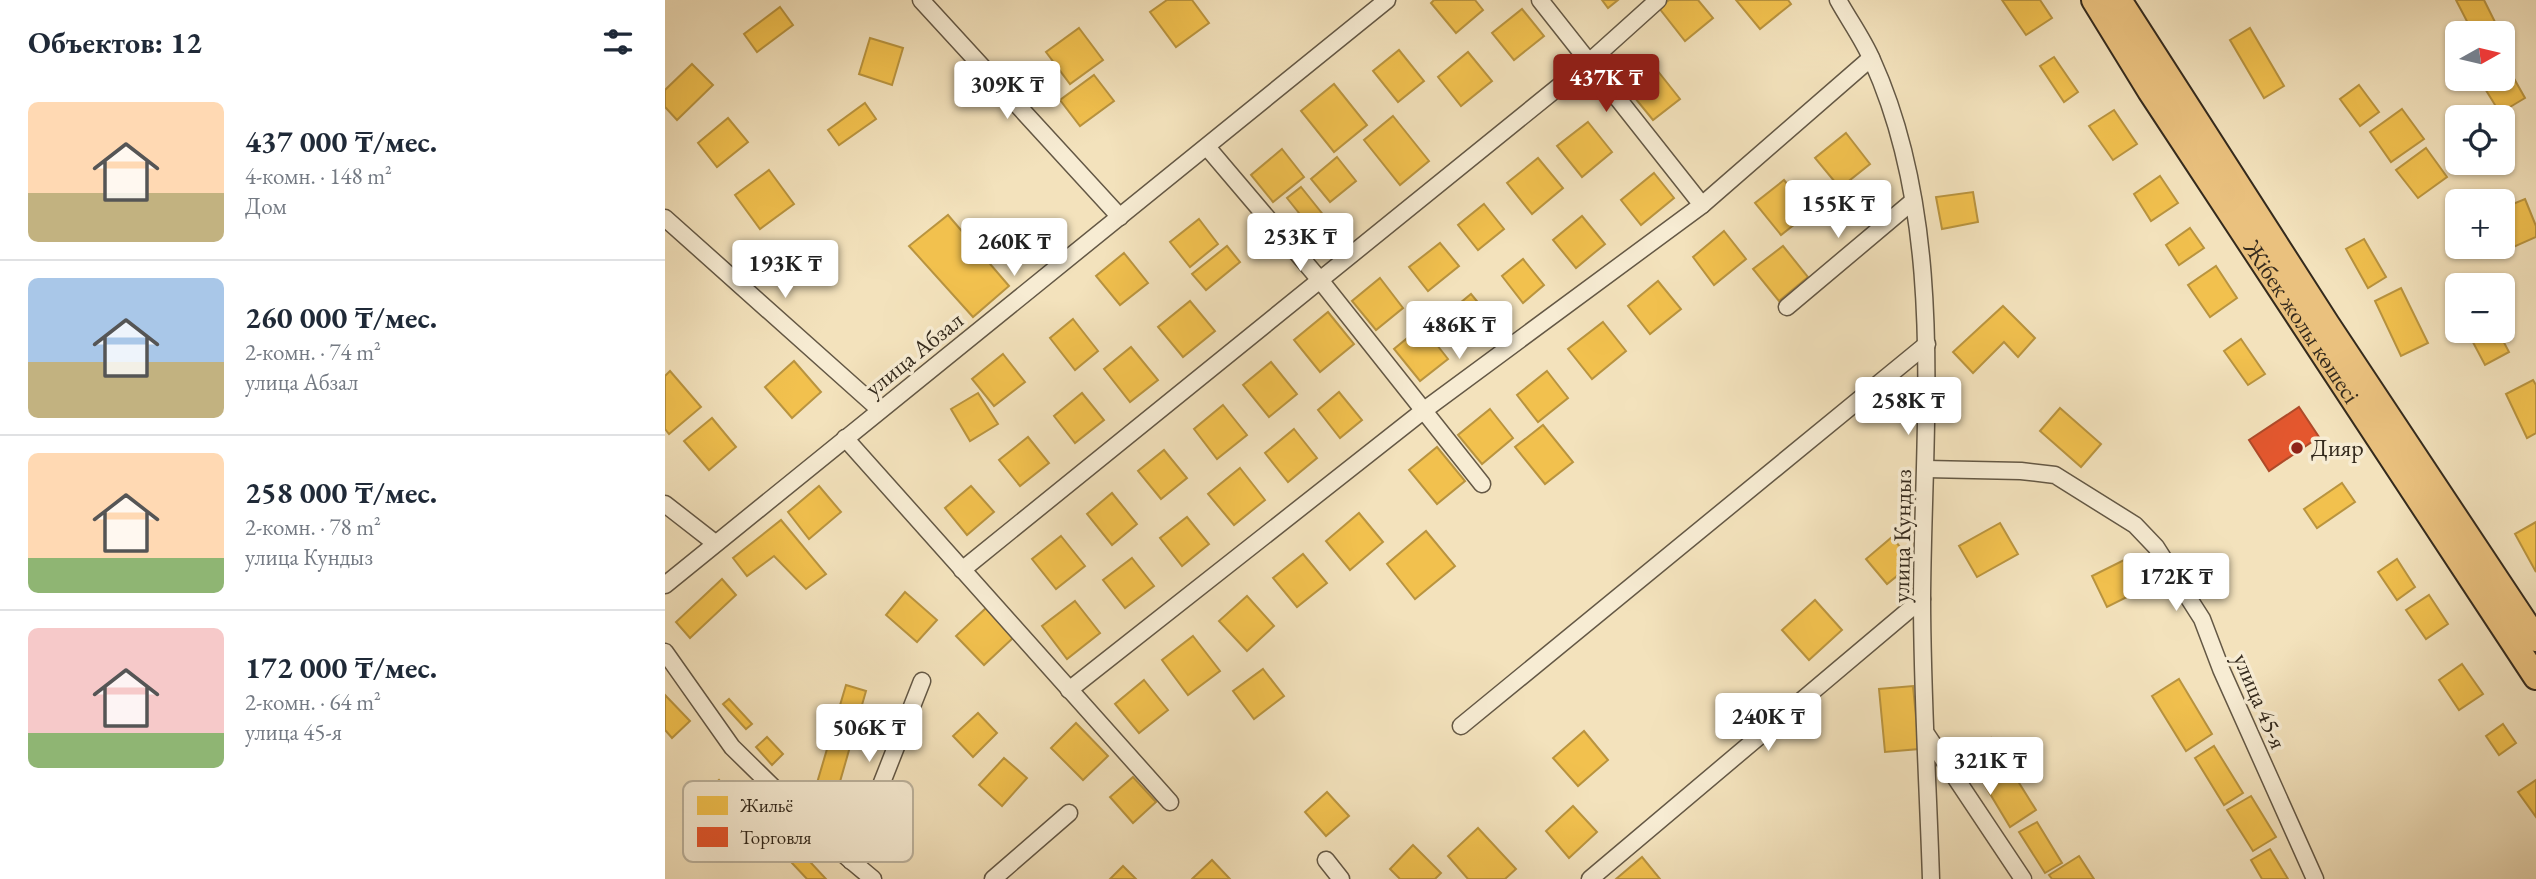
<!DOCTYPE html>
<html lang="ru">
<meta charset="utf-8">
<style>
:root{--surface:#fff;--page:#f6f6f7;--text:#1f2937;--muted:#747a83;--line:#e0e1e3;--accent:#8f2418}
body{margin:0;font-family:"EB Garamond",serif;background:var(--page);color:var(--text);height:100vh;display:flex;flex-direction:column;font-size:26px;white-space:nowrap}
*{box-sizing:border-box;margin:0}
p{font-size:23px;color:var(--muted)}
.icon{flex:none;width:38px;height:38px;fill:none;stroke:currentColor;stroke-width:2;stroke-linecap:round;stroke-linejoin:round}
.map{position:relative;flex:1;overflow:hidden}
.sheet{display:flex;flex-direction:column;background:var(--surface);width:665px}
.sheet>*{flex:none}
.needle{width:46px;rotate:82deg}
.buttons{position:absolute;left:1780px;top:21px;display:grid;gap:14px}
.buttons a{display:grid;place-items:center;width:70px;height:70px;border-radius:10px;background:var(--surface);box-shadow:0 2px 5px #0004;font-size:35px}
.price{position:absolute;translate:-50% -60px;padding:0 16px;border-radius:7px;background:#fff;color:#222;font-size:23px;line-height:46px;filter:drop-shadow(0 2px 4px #0008)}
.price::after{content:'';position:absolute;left:50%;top:42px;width:21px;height:16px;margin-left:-10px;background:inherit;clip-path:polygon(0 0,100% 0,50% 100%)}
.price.selected{background:var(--accent);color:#fff}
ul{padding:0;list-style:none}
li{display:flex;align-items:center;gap:21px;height:175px;padding:0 28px}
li+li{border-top:2px solid var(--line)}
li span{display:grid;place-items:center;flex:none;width:196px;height:140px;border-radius:10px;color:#555}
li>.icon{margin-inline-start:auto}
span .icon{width:84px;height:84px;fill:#fffc;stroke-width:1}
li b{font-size:30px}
h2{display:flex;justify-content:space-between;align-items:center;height:84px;padding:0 28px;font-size:30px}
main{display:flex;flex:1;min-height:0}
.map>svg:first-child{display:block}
.homes{fill:#f2c14e;stroke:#b9943f;stroke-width:2}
.shops{fill:#e4572e;stroke:#af4a29;stroke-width:2}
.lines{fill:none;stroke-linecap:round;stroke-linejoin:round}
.minor-casing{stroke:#645845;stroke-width:19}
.primary-casing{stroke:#342a1d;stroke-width:28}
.minor{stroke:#f7ecd3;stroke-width:16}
.primary{stroke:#eac17e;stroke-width:24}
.poi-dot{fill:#8f2418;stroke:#f7ecd3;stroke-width:2.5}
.labels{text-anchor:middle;stroke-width:7;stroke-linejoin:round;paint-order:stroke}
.street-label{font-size:24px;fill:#342a1d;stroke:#f7ecd3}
.poi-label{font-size:24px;fill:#342a1d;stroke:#f7ecd3;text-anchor:start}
.key{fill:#f7ecd3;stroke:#bcb29c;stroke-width:2}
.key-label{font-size:19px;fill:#342a1d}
</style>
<main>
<section class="sheet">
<h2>Объектов: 12<svg class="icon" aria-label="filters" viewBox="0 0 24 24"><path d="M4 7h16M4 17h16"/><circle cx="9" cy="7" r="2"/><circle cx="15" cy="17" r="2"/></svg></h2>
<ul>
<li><span style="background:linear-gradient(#ffd9b3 65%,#c2b280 0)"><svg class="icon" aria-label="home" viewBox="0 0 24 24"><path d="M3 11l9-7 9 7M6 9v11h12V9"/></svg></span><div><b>437 000 ₸/мес.</b><p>4-комн. · 148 m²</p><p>Дом</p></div></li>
<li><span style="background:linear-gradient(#a9c7e8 60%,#c2b280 0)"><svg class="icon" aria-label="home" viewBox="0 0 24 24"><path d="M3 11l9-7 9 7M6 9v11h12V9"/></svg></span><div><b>260 000 ₸/мес.</b><p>2-комн. · 74 m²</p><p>улица Абзал</p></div></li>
<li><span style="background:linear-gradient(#ffd9b3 75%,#8fb573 0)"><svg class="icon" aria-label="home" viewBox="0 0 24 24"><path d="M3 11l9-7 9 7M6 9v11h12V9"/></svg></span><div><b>258 000 ₸/мес.</b><p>2-комн. · 78 m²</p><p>улица Кундыз</p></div></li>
<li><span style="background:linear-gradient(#f6c9c9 75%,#8fb573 0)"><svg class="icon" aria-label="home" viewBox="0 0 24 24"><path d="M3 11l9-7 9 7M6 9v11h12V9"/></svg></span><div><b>172 000 ₸/мес.</b><p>2-комн. · 64 m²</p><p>улица 45-я</p></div></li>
</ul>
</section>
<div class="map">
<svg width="1871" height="879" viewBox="0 0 1871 879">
<rect width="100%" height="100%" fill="#f3e2bc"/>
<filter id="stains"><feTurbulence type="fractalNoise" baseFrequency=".00286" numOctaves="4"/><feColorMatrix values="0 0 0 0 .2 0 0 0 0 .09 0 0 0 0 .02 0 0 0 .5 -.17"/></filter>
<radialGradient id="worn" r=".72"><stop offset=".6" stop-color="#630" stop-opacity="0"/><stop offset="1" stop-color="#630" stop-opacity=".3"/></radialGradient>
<g class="homes">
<path d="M502,0H527L544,23L511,47L485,12Z"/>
<path d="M769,0H810L818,10L791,33L766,3Z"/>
<path d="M937,0H953L943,8Z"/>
<path d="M1004,0H1033L1048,18L1020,41L994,8Z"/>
<path d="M1071,0H1123L1126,4L1095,29Z"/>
<path d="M1337,0H1375L1387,18L1361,35Z"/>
<path d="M1791,0H1819L1832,26L1818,33H1808Z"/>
<path d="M115,7L128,25L92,52L79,34Z"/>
<path d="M857,9L879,36L849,60L827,33Z"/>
<path d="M414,28L438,60L405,84L381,52Z"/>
<path d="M1585,28L1619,86L1599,98L1565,40Z"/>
<path d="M205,38L238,48L227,85L194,74Z"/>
<path d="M734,50L759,81L733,102L708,71Z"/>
<path d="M803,52L827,81L796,106L773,77Z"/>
<path d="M1389,57L1413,92L1399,102L1375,66Z"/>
<path d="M1838,59L1860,98L1835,113L1814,79H1838Z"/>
<path d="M27,64L48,85L12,120L0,107V90Z"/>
<path d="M992,70L1015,99L988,120L965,92Z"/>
<path d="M429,75L449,101L415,126L395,100Z"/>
<path d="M669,84L702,125L669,152L636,111Z"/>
<path d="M1694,85L1714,112L1695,126L1675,99Z"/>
<path d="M200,103L211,119L174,145L163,130Z"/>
<path d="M1737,109L1759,139L1726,162L1705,132Z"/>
<path d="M1449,110L1472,144L1448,160L1424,126Z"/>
<path d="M728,116L764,161L735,185L699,140Z"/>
<path d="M63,118L83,142L52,167L33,143Z"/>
<path d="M923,122L947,152L917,177L892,146Z"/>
<path d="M1181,133L1205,164L1175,188L1150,158Z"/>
<path d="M1761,148L1782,177L1753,198L1731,170Z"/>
<path d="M617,149L639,177L608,202L586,175Z"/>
<path d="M672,157L691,181L665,202L646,179Z"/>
<path d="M873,158L898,188L867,214L842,183Z"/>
<path d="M104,170L129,204L95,229L70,195Z"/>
<path d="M989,173L1009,198L976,225L956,200Z"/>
<path d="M1495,176L1513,203L1486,221L1469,194Z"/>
<path d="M1119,180L1145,212L1116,235L1090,203Z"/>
<path d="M636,187L672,232L658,243L622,198Z"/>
<path d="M1308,192L1313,222L1277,229L1271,197Z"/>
<path d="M1860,199L1871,226V237L1835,253L1833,247H1838V208Z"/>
<path d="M819,204L839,229L813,250L793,225Z"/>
<path d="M283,215L344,286L308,317L244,246Z"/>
<path d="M917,216L940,244L911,268L888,240Z"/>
<path d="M534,219L553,244L525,267L505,242Z"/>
<path d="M1525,228L1539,248L1514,265L1501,245Z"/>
<path d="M1059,231L1081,259L1049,285L1028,257Z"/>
<path d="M1699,239L1721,277L1703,288L1681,249Z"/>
<path d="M775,243L794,266L763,291L744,267Z"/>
<path d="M562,246L575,262L541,290L527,274Z"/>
<path d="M1118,246L1143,277L1114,301L1088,269Z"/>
<path d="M459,253L483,283L455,305L431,276Z"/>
<path d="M858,259L879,285L858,303L837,276Z"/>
<path d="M1551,266L1572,298L1545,317L1523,285Z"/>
<path d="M715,278L738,308L711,330L687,301Z"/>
<path d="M993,281L1016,309L985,334L963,306Z"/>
<path d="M1736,288L1763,343L1736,356L1710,301Z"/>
<path d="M806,294L830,323L806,342L783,313Z"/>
<path d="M525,301L550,331L518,357L493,327Z"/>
<path d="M1338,306L1370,338L1353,357L1339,342L1308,373L1288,352Z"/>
<path d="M663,312L689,344L655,372L629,340Z"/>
<path d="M408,319L433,351L410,370L385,338Z"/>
<path d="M938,322L961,351L927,379L903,349Z"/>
<path d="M757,326L783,359L755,381L729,349Z"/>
<path d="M1802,331H1833L1844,352L1820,365Z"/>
<path d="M1576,339L1600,374L1583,385L1559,351Z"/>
<path d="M466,347L493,380L465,402L439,369Z"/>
<path d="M338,354L360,382L329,406L307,379Z"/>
<path d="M129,361L156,392L127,418L100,387Z"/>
<path d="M606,362L632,394L604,417L578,385Z"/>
<path d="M5,371L36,407L4,434L0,429V376Z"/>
<path d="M882,371L903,398L873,422L852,395Z"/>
<path d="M1868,380L1871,385V433L1862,438L1841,394Z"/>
<path d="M674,392L697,420L675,438L653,410Z"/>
<path d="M313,393L333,424L305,441L286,409Z"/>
<path d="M417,393L439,420L410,443L389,416Z"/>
<path d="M558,405L582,435L552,459L529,429Z"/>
<path d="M1395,408L1436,444L1416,467L1375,431Z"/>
<path d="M825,409L848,438L817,464L793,435Z"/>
<path d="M47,418L71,447L44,470L19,441Z"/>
<path d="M878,425L908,462L880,484L850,447Z"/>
<path d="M629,429L652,458L623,482L600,453Z"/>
<path d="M363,437L384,463L355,486L334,460Z"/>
<path d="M772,447L800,481L772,504L744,470Z"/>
<path d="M499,450L522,478L496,499L473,471Z"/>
<path d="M575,468L600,500L569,525L543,494Z"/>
<path d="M1677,483L1690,502L1652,528L1639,509Z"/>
<path d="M154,486L176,512L144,539L123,512Z"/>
<path d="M306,486L329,512L302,535L280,508Z"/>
<path d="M447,493L472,524L447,545L422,514Z"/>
<path d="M694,513L718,542L685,570L661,541Z"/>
<path d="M522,517L544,544L517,566L495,538Z"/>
<path d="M116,520L161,574L141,589L109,556L82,576L68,558Z"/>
<path d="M1871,522V572L1850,534Z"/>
<path d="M1335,523L1353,554L1312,577L1294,546Z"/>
<path d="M761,531L790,566L750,599L722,564Z"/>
<path d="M396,536L420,566L391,589L367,559Z"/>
<path d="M1227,537L1248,563L1222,584L1201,559Z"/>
<path d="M638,554L662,583L632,607L608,578Z"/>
<path d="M1465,557L1480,588L1442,607L1427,576Z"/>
<path d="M467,558L489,586L460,608L438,580Z"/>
<path d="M1732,559L1750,587L1732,600L1713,572Z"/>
<path d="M57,579L71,595L25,638L11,622Z"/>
<path d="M240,592L272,620L252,642L221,615Z"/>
<path d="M1764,595L1783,624L1761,639L1741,610Z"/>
<path d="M582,596L609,626L582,651L554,621Z"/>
<path d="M1150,600L1177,630L1144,660L1117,630Z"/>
<path d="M410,601L435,633L402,659L377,626Z"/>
<path d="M321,608L348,638L319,665L291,636Z"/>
<path d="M528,636L555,671L523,695L497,660Z"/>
<path d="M1797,664L1818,694L1794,710L1774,680Z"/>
<path d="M598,669L619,696L589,719L568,691Z"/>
<path d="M1514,679L1547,734L1521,751L1487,696Z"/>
<path d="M479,680L503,710L474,733L450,704Z"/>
<path d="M181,685L201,691L170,799L149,793Z"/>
<path d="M1248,686L1254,749L1220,752L1214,689Z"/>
<path d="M0,695L25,721L7,738L0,730Z"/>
<path d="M64,699L87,724L81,729L58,704Z"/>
<path d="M313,713L332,733L308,757L288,736Z"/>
<path d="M411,723L443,756L418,780L386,748Z"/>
<path d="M1838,724L1851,743L1834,755L1821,736Z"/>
<path d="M919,731L943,760L913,786L888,758Z"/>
<path d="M102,737L118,754L107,765L91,747Z"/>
<path d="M1326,738L1371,810L1345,827L1301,754Z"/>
<path d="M1549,746L1578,793L1559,805L1530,758Z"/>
<path d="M339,758L362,778L337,806L314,785Z"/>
<path d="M468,777L491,802L468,823L445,797Z"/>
<path d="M54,780L88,817L75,830L40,793Z"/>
<path d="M1871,780V817L1853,792Z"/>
<path d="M662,792L684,816L661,836L640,812Z"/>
<path d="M1586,796L1611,837L1588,851L1562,810Z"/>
<path d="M908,806L932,832L904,858L881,831Z"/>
<path d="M1372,822L1397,863L1380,873L1354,832Z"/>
<path d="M813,828L851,869L840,879H803L783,856Z"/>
<path d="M121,836L161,879H142L111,846Z"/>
<path d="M748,845L776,873L770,879H735L725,869Z"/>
<path d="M1605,849L1623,879H1597L1586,860Z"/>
<path d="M1414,856L1429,879H1387L1384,875Z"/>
<path d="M977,857L995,879H951Z"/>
<path d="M547,860L565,879H527Z"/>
<path d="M458,866L471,879H445Z"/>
</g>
<path class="shops" d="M1634,407L1654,437L1604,471L1584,440Z"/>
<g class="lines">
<defs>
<g id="minor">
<path d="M256,0L455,217"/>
<path d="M875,0L1037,205"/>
<path d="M1173,0C1184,20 1198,39 1207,60C1282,225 1258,422 1257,598C1257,692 1263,786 1266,879"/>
<path d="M542,147L655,280L817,484"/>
<path d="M0,218L215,410"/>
<path d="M1122,307L1248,201"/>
<path d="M180,438L505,802"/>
<path d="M1261,469L1356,471L1390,475L1470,525L1491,547L1537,619L1556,669L1650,879"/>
<path d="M0,504L50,543"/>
<path d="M297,570L923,63L993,0"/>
<path d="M0,585L722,0"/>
<path d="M0,652L67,747L165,843L208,879"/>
<path d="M404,690L758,411L1037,205L1206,58"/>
<path d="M796,726L1262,344"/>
<path d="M1262,735L1358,879"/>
<path d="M661,860L676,879"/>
<path d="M186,861L257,681"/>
<path d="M328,879L404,813"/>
<path d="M925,879L1257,599"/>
</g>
<g id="primary">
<path id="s1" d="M1429,0L1485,91L1871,677"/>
<path d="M1454,0L1662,324L1871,639"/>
</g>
</defs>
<use href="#minor" class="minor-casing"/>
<use href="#primary" class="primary-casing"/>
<use href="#minor" class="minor"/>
<use href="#primary" class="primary"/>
</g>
<circle class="poi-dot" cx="1632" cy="448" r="7"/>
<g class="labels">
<g class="street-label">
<text dy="8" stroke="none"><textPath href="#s1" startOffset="383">Жібек жолы көшесі</textPath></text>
<text transform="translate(249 354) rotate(-39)" y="8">улица Абзал</text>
<text transform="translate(1237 536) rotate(-89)" y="8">улица Кундыз</text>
<text transform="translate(1595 701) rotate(67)" y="8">улица 45-я</text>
</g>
<g class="poi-label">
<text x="1646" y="456">Дияр</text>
</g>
</g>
<rect x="18" y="781" width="230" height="81" rx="10" class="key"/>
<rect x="32" y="796" width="31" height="19" fill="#f2c14e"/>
<rect x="32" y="827" width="31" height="20" fill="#e4572e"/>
<g class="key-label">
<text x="75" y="812">Жильё</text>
<text x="75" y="844">Торговля</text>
</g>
<rect width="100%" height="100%" filter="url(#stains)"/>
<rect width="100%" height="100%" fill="url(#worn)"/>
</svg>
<div class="buttons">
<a><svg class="needle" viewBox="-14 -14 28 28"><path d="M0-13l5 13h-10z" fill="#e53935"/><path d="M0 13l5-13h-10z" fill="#747a83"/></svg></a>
<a><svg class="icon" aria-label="locate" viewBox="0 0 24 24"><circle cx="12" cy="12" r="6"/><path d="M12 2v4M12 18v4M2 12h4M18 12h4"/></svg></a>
<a>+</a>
<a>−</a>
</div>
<b class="price selected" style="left:941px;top:114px">437K ₸</b>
<b class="price" style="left:342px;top:121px">309K ₸</b>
<b class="price" style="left:1173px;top:240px">155K ₸</b>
<b class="price" style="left:635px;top:273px">253K ₸</b>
<b class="price" style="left:349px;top:278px">260K ₸</b>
<b class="price" style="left:120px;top:300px">193K ₸</b>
<b class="price" style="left:794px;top:361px">486K ₸</b>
<b class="price" style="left:1243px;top:437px">258K ₸</b>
<b class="price" style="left:1511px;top:613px">172K ₸</b>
<b class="price" style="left:1103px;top:753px">240K ₸</b>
<b class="price" style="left:204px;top:764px">506K ₸</b>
<b class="price" style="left:1325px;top:797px">321K ₸</b>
</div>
</main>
